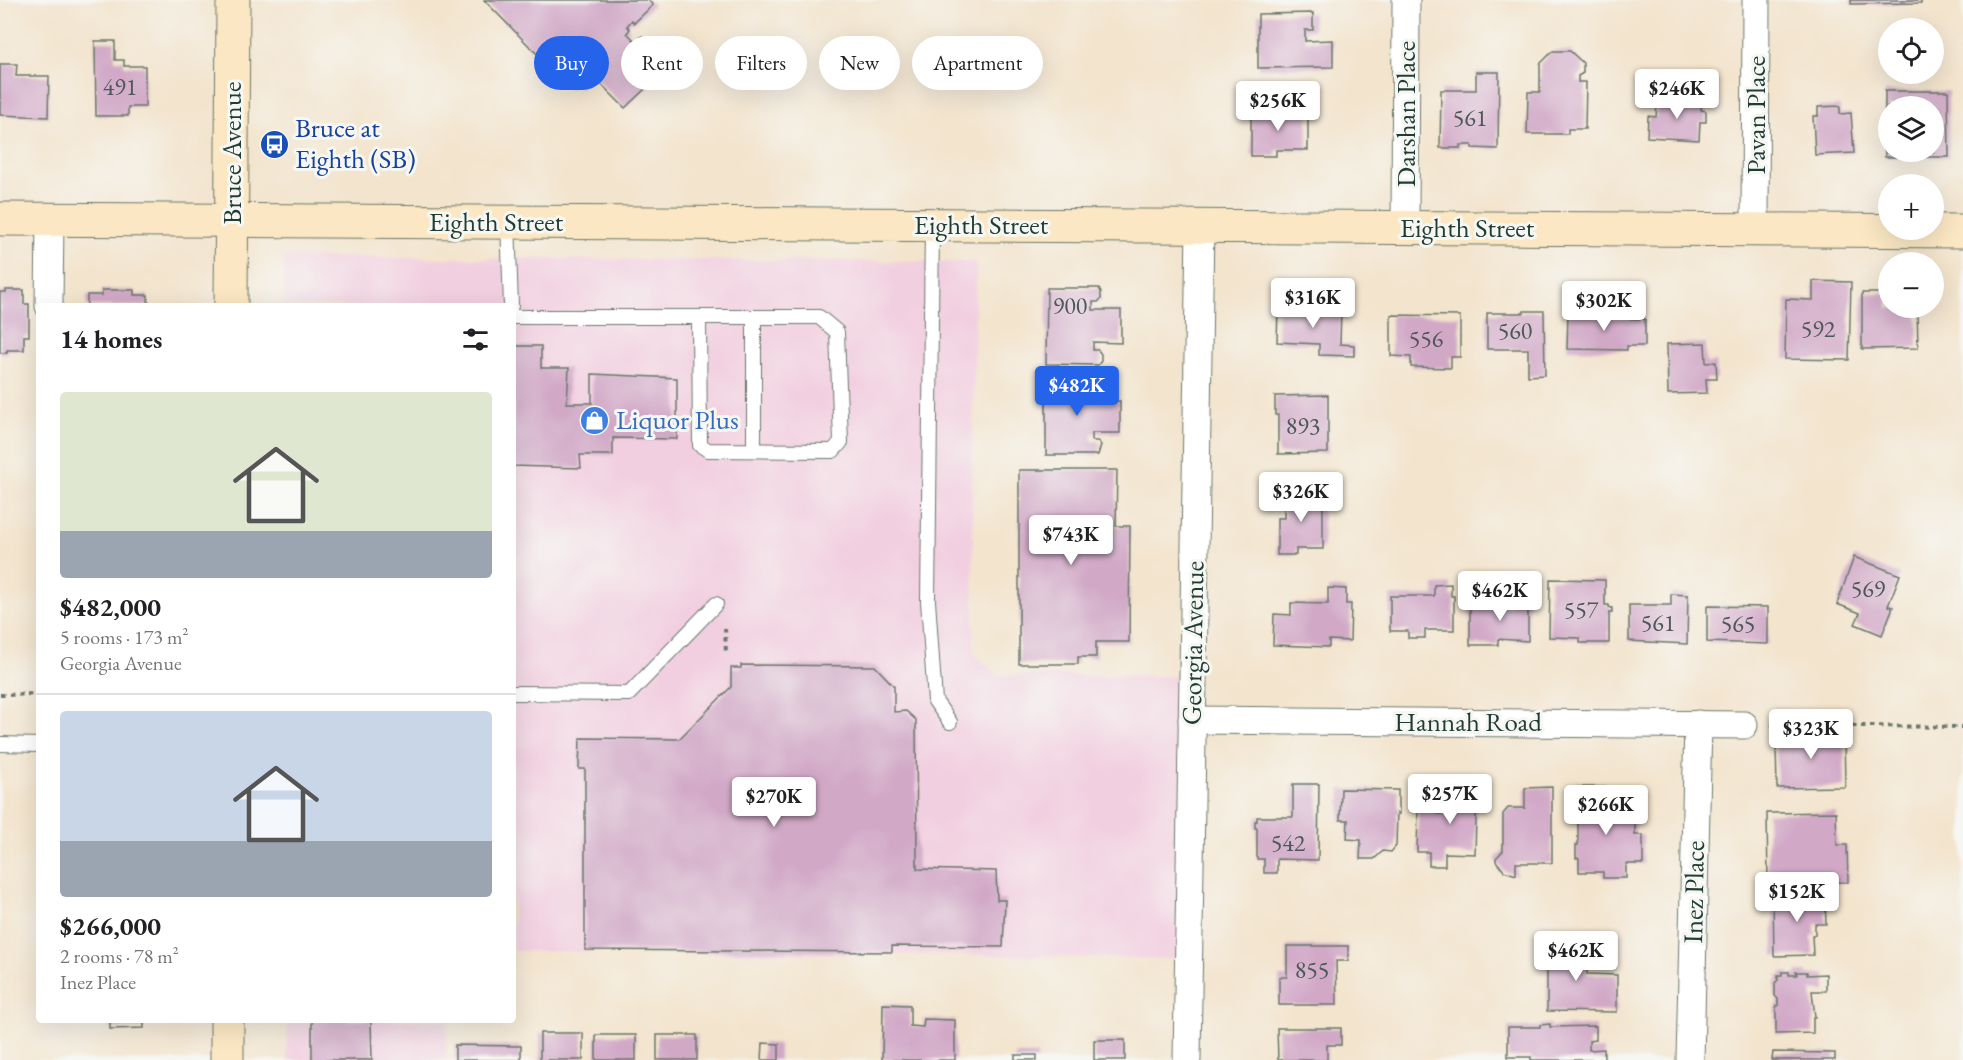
<!DOCTYPE html>
<meta charset="utf-8">
<style>
:root{--surface:#fff;--page:#f2f2f2;--text:#202124;--muted:#757577;--line:#e0e0e0;--accent:#2563eb}
body{margin:0;font-family:"EB Garamond",serif;background:var(--page);color:var(--text);height:100vh;display:flex;flex-direction:column;font-size:22px;white-space:nowrap}
*{box-sizing:border-box;margin:0}
p{font-size:20px;color:var(--muted)}
.icon{flex:none;width:33px;height:33px;fill:none;stroke:currentColor;stroke-width:2;stroke-linecap:round;stroke-linejoin:round}
.map{position:relative;flex:1;overflow:hidden}
.panel{position:absolute;left:36px;top:303px;width:480px;height:720px;display:flex;flex-direction:column;background:var(--surface);border-radius:6px;box-shadow:0 6px 24px #0002}
.panel>*{flex:none}
.hud{position:absolute;left:534px;top:36px;width:570px;height:54px;display:flex;gap:12px}
.controls{position:absolute;left:1878px;top:18px;display:grid;gap:12px}
.controls a{display:grid;place-items:center;width:66px;height:66px;border-radius:50%;background:var(--surface);box-shadow:0 6px 24px #0002;font-size:30px}
.price{position:absolute;translate:-50% -51px;padding:0 14px;border-radius:6px;background:#fff;color:#222;font-size:20px;line-height:39px;filter:drop-shadow(0 2px 3px #0008)}
.price::after{content:'';position:absolute;left:50%;top:36px;width:18px;height:14px;margin-left:-9px;background:inherit;clip-path:polygon(0 0,100% 0,50% 100%)}
.price.current{background:var(--accent);color:#fff}
ul{padding:0;list-style:none}
li{display:grid;align-content:center;gap:12px;height:318px;padding:0 24px}
li+li{border-top:2px solid var(--line)}
li span{display:grid;place-items:center;height:186px;border-radius:6px;color:#555}
li>.icon{margin-inline-start:auto}
span .icon{width:108px;height:108px;fill:#fffc;stroke-width:1}
li b{font-size:26px}
h2{display:flex;justify-content:space-between;align-items:center;height:72px;padding:0 24px;font-size:26px}
.tag{padding:0 21px;border-radius:27px;background:var(--surface);box-shadow:0 6px 24px #0002;font-size:21px;line-height:54px}
.tag.current{background:var(--accent);color:#fff}
.map>svg:first-child{display:block}
.built{fill:#f2cfe0}
.building{fill:#d1a9c7;fill-rule:evenodd}
.lines{fill:none;stroke-linecap:round;stroke-linejoin:round}
.lane-casing{stroke:#69776a;stroke-width:16}
.street-casing{stroke:#69776a;stroke-width:29}
.secondary-casing{stroke:#69776a;stroke-width:35}
.path{stroke:#69776a;stroke-width:4;stroke-dasharray:4.5 4.5;stroke-linecap:butt}
.lane{stroke:#fff;stroke-width:14}
.street{stroke:#fff;stroke-width:27}
.secondary{stroke:#fbe7c3;stroke-width:33}
.labels{text-anchor:middle;stroke-width:6;stroke-linejoin:round;paint-order:stroke}
.number-label{font-size:24px;fill:#4c5859}
.street-label{font-size:27px;fill:#1f3d34;stroke:#f6f6f2}
.transit-label{font-size:27px;fill:#164399;stroke:#f6f6f2;text-anchor:start}
.shop-label{font-size:27px;fill:#366cbe;stroke:#f6f6f2;text-anchor:start}
</style>
<div class="map">
<svg width="1963" height="1060" viewBox="0 0 1963 1060">
<rect width="100%" height="100%" fill="#f6f6f2"/>
<filter id="ink" filterUnits="userSpaceOnUse"><feTurbulence type="fractalNoise" baseFrequency=".0167" numOctaves="2"/><feDisplacementMap in="SourceGraphic" scale="12" xChannelSelector="R" yChannelSelector="G"/><feConvolveMatrix kernelMatrix="1 2 1 2 8 2 1 2 1" color-interpolation-filters="sRGB"/></filter>
<filter id="wash" filterUnits="userSpaceOnUse"><feTurbulence type="fractalNoise" baseFrequency=".008" numOctaves="4" result="noise"/><feDisplacementMap in="SourceGraphic" scale="24" xChannelSelector="R" yChannelSelector="G"/><feGaussianBlur stdDeviation="1.35" result="paint"/><feColorMatrix in="noise" values="0 0 0 0 0 0 0 0 0 0 0 0 0 0 0 0 0 1.4 0 .05"/><feComposite in="paint" operator="in"/></filter>
<g filter="url(#wash)">
<rect width="100%" height="100%" fill="#f3e4cd"/>
<g class="built">
<path d="M284,257L976,262L972,462L974,654L997,675L1183,676L1182,959L959,955L513,951V306H284Z"/>
<path d="M287,1020H447L446,1060H287Z"/>
</g>
<g id="blocks">
<g class="building">
<path d="M484,0H648L653,5L634,23L632,20L627,26L630,29L627,33L636,42L642,36L669,63L665,67L666,69L625,108L592,75L579,88L575,84L570,89L562,81L558,85L536,63L541,58Z"/>
<path d="M1851,0H1921V3L1851,4Z"/>
<path d="M1313,13V30H1305V41L1333,40V67L1258,68V14Z"/>
<path d="M95,41H115V60H124V66H145V107H128V116H96Z"/>
<path d="M1553,51H1570L1583,63V73L1578,76V82H1586L1585,129H1568V134H1527L1528,92H1540V64Z"/>
<path d="M0,64H17L16,76H49L48,117L0,115Z"/>
<path d="M1476,72H1499L1498,149L1472,148V145H1460V148H1440L1441,90H1476Z"/>
<path d="M1885,91H1948L1949,157H1885ZM1888,106H1934V152H1888Z"/>
<path d="M1665,99L1702,101L1701,110L1706,111V122H1700L1699,140L1647,137L1648,116L1656,117L1657,105L1665,106Z"/>
<path d="M1840,106V114L1851,113L1854,153L1815,155L1813,116H1818V107Z"/>
<path d="M1251,109H1276V114H1308V150H1276V156H1251Z"/>
<path d="M1813,281L1851,282L1849,360L1785,359L1786,299L1813,300Z"/>
<path d="M1047,288H1099L1101,292V299L1098,302H1093V310H1121V343L1093,342V350H1098L1101,354V361L1098,365L1046,364Z"/>
<path d="M6,290H24V304H29V336H24V350H7V353H0V292H6Z"/>
<path d="M102,290H134V295H148V306H87V295H102Z"/>
<path d="M1862,293H1888V308H1917L1918,348L1862,349Z"/>
<path d="M1300,303H1317L1316,309L1335,307L1341,310L1340,344L1354,345V356L1319,355V344L1277,342L1278,308H1300Z"/>
<path d="M1524,311H1544L1545,375L1528,376V349H1487V313H1524Z"/>
<path d="M1568,312H1596V317L1645,319V346H1627V350L1567,349Z"/>
<path d="M1391,315L1460,316V357H1451V368L1411,367V357L1391,356Z"/>
<path d="M1705,343L1706,363L1716,362L1717,379H1706L1707,393L1668,394L1667,344Z"/>
<path d="M513,346H541V368H569L567,403H592V374L677,378V439L613,438V455H580L581,468L513,466Z"/>
<path d="M1046,378L1098,379L1101,383V389L1098,393H1092V401H1120V433H1092V441H1098L1101,445L1098,455H1046Z"/>
<path d="M1328,395V453L1278,454V415H1275V396Z"/>
<path d="M1019,470H1117L1116,526H1130L1129,642H1096V657H1078V664H1019Z"/>
<path d="M1284,493H1323V549H1296V555H1277V518H1284Z"/>
<path d="M1854,557L1900,575L1888,606L1893,607L1882,635L1855,624L1860,613L1837,604Z"/>
<path d="M1550,579L1605,580V605H1609V607L1612,608V613H1609V643H1580V638L1549,637Z"/>
<path d="M1451,584V596H1454V630H1425V638H1408V631H1390V596H1434V585Z"/>
<path d="M1328,588L1346,589V604H1351L1350,641L1329,640V647L1273,645L1274,614L1291,615V603L1328,604Z"/>
<path d="M1511,594H1528V641L1498,639V645H1470V605H1511Z"/>
<path d="M1671,594L1688,595L1687,644L1629,641V605H1671Z"/>
<path d="M1707,606L1768,607V644L1707,642Z"/>
<path d="M741,665L875,666L894,686V712L906,711L916,720L917,869L996,871L997,900H1005L1003,947L892,946V952L585,950V769H579L580,738L679,739L731,687V668H741Z"/>
<path d="M1783,732H1844L1845,787L1777,788L1776,746H1783Z"/>
<path d="M1447,783L1477,784L1475,854L1445,853V866H1429V852H1417L1418,810L1438,811V814H1446Z"/>
<path d="M1293,784H1319L1318,860L1277,859V873H1264V859H1257V828H1255V821H1257V817H1293Z"/>
<path d="M1552,787V863H1516V875L1504,871L1496,861V858L1503,851V814L1508,808H1525V788Z"/>
<path d="M1578,787H1606V807H1618V815H1635V835H1643V864H1626V878H1603V872H1579V858H1576V845H1578Z"/>
<path d="M1341,789L1398,790V808H1399V814L1397,813L1396,846L1391,852L1383,851L1374,859H1360L1361,840L1347,839L1348,820H1340Z"/>
<path d="M1836,812L1837,845H1847L1848,882L1768,883L1767,813Z"/>
<path d="M1784,894H1809V896H1825L1826,924H1815V935H1812L1813,955L1774,956L1773,897H1784Z"/>
<path d="M1287,946H1348V961H1336L1337,1005H1279V977H1287Z"/>
<path d="M1536,947H1587V974L1617,975V1012L1547,1011V964H1536Z"/>
<path d="M1782,972H1789V975H1797L1796,972H1807V975L1826,974V991H1812L1815,1017H1813V1033L1776,1034V1006H1778V999L1775,996V983L1778,980V975H1782Z"/>
<path d="M883,1004L910,1005V1026L923,1027L924,1019L955,1020V1060H882Z"/>
<path d="M110,1020H144V1028L110,1029Z"/>
<path d="M312,1020H371L372,1060H312Z"/>
<path d="M1550,1024V1027L1596,1026V1040L1589,1041V1050L1604,1049V1060H1531V1057H1508V1027H1540V1025Z"/>
<path d="M1277,1028H1341V1045H1327V1060H1278Z"/>
<rect x="540" y="1033" width="43" height="27"/>
<rect x="596" y="1035" width="40" height="25"/>
<rect x="657" y="1035" width="40" height="25"/>
<rect x="1094" y="1040" width="31" height="20"/>
<path d="M763,1043L779,1044V1060H762Z"/>
<path d="M455,1045L521,1046V1060H455Z"/>
<path d="M1773,1052L1835,1053V1060H1772Z"/>
<rect x="1015" y="1055" width="22" height="5"/>
</g>
</g>
</g>
<g filter="url(#ink)">
<use href="#blocks" fill-opacity="0" stroke="#69776a" stroke-width="1.5"/>
<g class="lines">
<defs>
<g id="lane">
<path d="M508,222L511,306"/>
<path d="M932,225L928,601L935,701L950,722"/>
<path d="M513,317H819L837,332L841,442L833,451L708,450L700,445L699,317"/>
<path d="M754,317V450"/>
<path d="M513,693L629,694L716,604"/>
<path d="M0,744L39,745"/>
</g>
<g id="street">
<path d="M1405,228L1406,0"/>
<path d="M1755,230L1756,0"/>
<path d="M49,306L50,219"/>
<path d="M1192,720L1744,725"/>
<path d="M1187,1060L1200,226"/>
<path d="M1690,1060L1698,724"/>
</g>
<g id="secondary">
<path d="M0,219L1963,231"/>
<path d="M231,306L233,0"/>
<path d="M227,1060V1020"/>
</g>
</defs>
<use href="#lane" class="lane-casing"/>
<use href="#street" class="street-casing"/>
<use href="#secondary" class="secondary-casing"/>
<g class="path">
<path d="M725,628L726,654"/>
<path d="M0,695L39,694"/>
<path d="M1771,725L1963,727"/>
</g>
<use href="#lane" class="lane"/>
<use href="#street" class="street"/>
<use href="#secondary" class="secondary"/>
</g>
</g>
<defs>
<symbol id="bus-disc" viewBox="-11 -11 22 22"><circle r="9.5" fill="#1a4fb4" stroke="#f6f6f2"/><path d="M-5-6H5V4H4V6H2V4H-2V6H-4V4H-5ZM-3.5-4V0h7V-4ZM-3.5 1.2v1.5H-2V1.2ZM2 1.2v1.5H3.5V1.2Z" fill="#fff"/></symbol>
<symbol id="shop-disc" viewBox="-11 -11 22 22"><circle r="9.5" fill="#3f7fe0" stroke="#f6f6f2"/><path d="M-5-2.5h2.3a2.7 3.5 0 0 1 5.4 0H5L5.5 6h-11ZM-1.5-2.5h3a1.5 2.3 0 0 0-3 0Z" fill="#fff"/></symbol>
</defs>
<g fill-rule="evenodd">
<use href="#bus-disc" x="258" y="128" width="33" height="33"/>
<use href="#shop-disc" x="578" y="404" width="33" height="33"/>
</g>
<g class="labels">
<g class="number-label">
<text x="120" y="95">491</text>
<text x="1470" y="126">561</text>
<text x="1070" y="314">900</text>
<text x="1818" y="337">592</text>
<text x="1515" y="339">560</text>
<text x="1426" y="347">556</text>
<text x="1303" y="434">893</text>
<text x="1868" y="597">569</text>
<text x="1581" y="618">557</text>
<text x="1658" y="631">561</text>
<text x="1738" y="632">565</text>
<text x="1288" y="851">542</text>
<text x="1312" y="978">855</text>
</g>
<g class="street-label">
<text transform="translate(1406 114) rotate(-90)" y="9">Darshan Place</text>
<text transform="translate(1756 115) rotate(-90)" y="9">Pavan Place</text>
<text transform="translate(232 153) rotate(-90)" y="9">Bruce Avenue</text>
<text x="496" y="231">Eighth Street</text>
<text x="981" y="234">Eighth Street</text>
<text x="1467" y="237">Eighth Street</text>
<text transform="translate(1193 643) rotate(-89)" y="9">Georgia Avenue</text>
<text x="1468" y="731">Hannah Road</text>
<text transform="translate(1694 892) rotate(-89)" y="9">Inez Place</text>
</g>
<g class="transit-label">
<text x="295" y="137">Bruce at<tspan x="295" dy="31">Eighth (SB)</tspan></text>
</g>
<g class="shop-label">
<text x="616" y="429">Liquor Plus</text>
</g>
</g>
</svg>
<div class="controls">
<a><svg class="icon" aria-label="locate" viewBox="0 0 24 24"><circle cx="12" cy="12" r="6"/><path d="M12 2v4M12 18v4M2 12h4M18 12h4"/></svg></a>
<a><svg class="icon" aria-label="layers" viewBox="0 0 24 24"><path d="M12 4l9 5-9 5-9-5zM3 14l9 5 9-5"/></svg></a>
<a>+</a>
<a>−</a>
</div>
<b class="price" style="left:1677px;top:120px">$246K</b>
<b class="price" style="left:1278px;top:132px">$256K</b>
<b class="price" style="left:1313px;top:329px">$316K</b>
<b class="price" style="left:1604px;top:332px">$302K</b>
<b class="price current" style="left:1077px;top:417px">$482K</b>
<b class="price" style="left:1301px;top:523px">$326K</b>
<b class="price" style="left:1071px;top:566px">$743K</b>
<b class="price" style="left:1500px;top:622px">$462K</b>
<b class="price" style="left:1811px;top:760px">$323K</b>
<b class="price" style="left:1450px;top:825px">$257K</b>
<b class="price" style="left:774px;top:828px">$270K</b>
<b class="price" style="left:1606px;top:836px">$266K</b>
<b class="price" style="left:1797px;top:923px">$152K</b>
<b class="price" style="left:1576px;top:982px">$462K</b>
<div class="hud">
<a class="tag current">Buy</a>
<a class="tag">Rent</a>
<a class="tag">Filters</a>
<a class="tag">New</a>
<a class="tag">Apartment</a>
</div>
<section class="panel">
<h2>14 homes<svg class="icon" aria-label="filters" viewBox="0 0 24 24"><path d="M4 7h16M4 17h16"/><circle cx="9" cy="7" r="2"/><circle cx="15" cy="17" r="2"/></svg></h2>
<ul>
<li><span style="background:linear-gradient(#dfe7d0 75%,#9aa5b1 0)"><svg class="icon" aria-label="home" viewBox="0 0 24 24"><path d="M3 11l9-7 9 7M6 9v11h12V9"/></svg></span><div><b>$482,000</b><p>5 rooms · 173 m²</p><p>Georgia Avenue</p></div></li>
<li><span style="background:linear-gradient(#c9d6e8 70%,#9aa5b1 0)"><svg class="icon" aria-label="home" viewBox="0 0 24 24"><path d="M3 11l9-7 9 7M6 9v11h12V9"/></svg></span><div><b>$266,000</b><p>2 rooms · 78 m²</p><p>Inez Place</p></div></li>
</ul>
</section>
</div>
